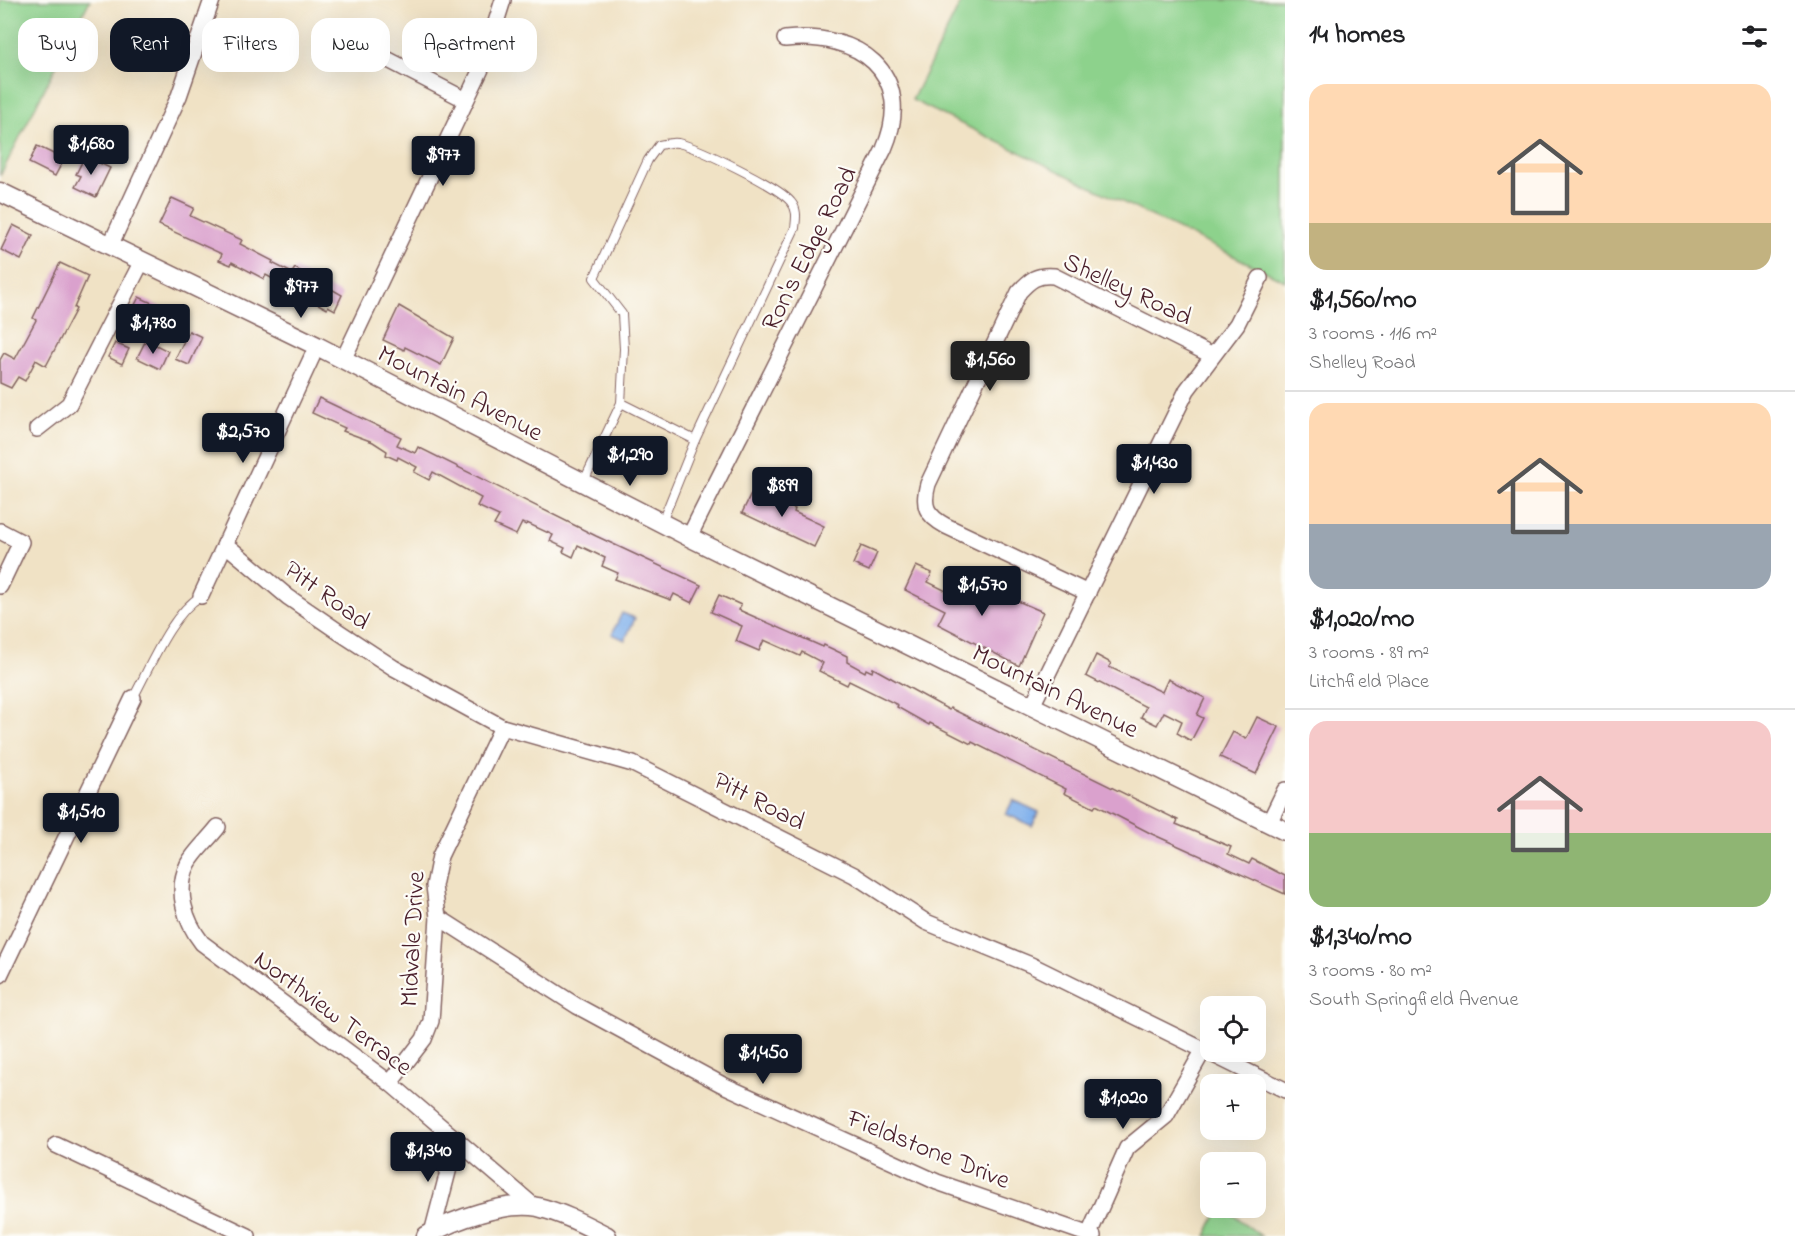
<!DOCTYPE html>
<meta charset="utf-8">
<style>
:root{--surface:#fff;--page:#f6f6f6;--text:#202124;--muted:#757577;--line:#e0e0e0;--accent:#111827}
body{margin:0;font-family:"Indie Flower",sans-serif;background:var(--page);color:var(--text);height:100vh;display:flex;flex-direction:column;font-size:22px;white-space:nowrap}
*{box-sizing:border-box;margin:0}
p{font-size:20px;color:var(--muted)}
.icon{flex:none;width:33px;height:33px;fill:none;stroke:currentColor;stroke-width:2;stroke-linecap:round;stroke-linejoin:round}
.map{position:relative;flex:1;overflow:hidden}
.details{display:flex;flex-direction:column;background:var(--surface);width:510px}
.details>*{flex:none}
.banner{position:absolute;left:18px;top:18px;width:570px;height:54px;display:flex;gap:12px}
.buttons{position:absolute;left:1200px;top:996px;display:grid;gap:12px}
.buttons a{display:grid;place-items:center;width:66px;height:66px;border-radius:12px;background:var(--surface);box-shadow:0 6px 24px #0002;font-size:30px}
.price{position:absolute;translate:-50% -51px;padding:0 14px;border-radius:6px;background:var(--accent);color:#fff;font-size:20px;line-height:39px;filter:drop-shadow(0 2px 3px #0008)}
.price::after{content:'';position:absolute;left:50%;top:36px;width:18px;height:14px;margin-left:-9px;background:inherit;clip-path:polygon(0 0,100% 0,50% 100%)}
.price.active{background:#222;color:#fff}
ul{padding:0;list-style:none}
li{display:grid;align-content:center;gap:12px;height:318px;padding:0 24px}
li+li{border-top:2px solid var(--line)}
li span{display:grid;place-items:center;height:186px;border-radius:18px;color:#555}
li>.icon{margin-inline-start:auto}
span .icon{width:108px;height:108px;fill:#fffc;stroke-width:1}
li b{font-size:26px}
h2{display:flex;justify-content:space-between;align-items:center;height:72px;padding:0 24px;font-size:26px}
.chip{padding:0 21px;border-radius:18px;background:var(--surface);box-shadow:0 6px 24px #0002;font-size:21px;line-height:54px}
.chip.active{background:var(--accent);color:#fff}
main{display:flex;flex:1;min-height:0}
.map>svg:first-child{display:block}
.green{fill:#8dd28c;stroke:#6c785c;stroke-width:1.5}
.water{fill:#80b0eb;stroke:#65688b;stroke-width:1.5}
.building{fill:#daa1cd}
.lines{fill:none;stroke-linecap:round;stroke-linejoin:round}
.service-casing{stroke:#846361;stroke-width:10}
.minor-casing{stroke:#846361;stroke-width:18}
.tertiary-casing{stroke:#846361;stroke-width:21}
.service{stroke:#fff;stroke-width:8}
.minor{stroke:#fff;stroke-width:15}
.tertiary{stroke:#fff;stroke-width:18}
.labels{text-anchor:middle;stroke-width:4.5;stroke-linejoin:round;paint-order:stroke}
.street-label{font-size:26px;fill:#4a1f2b;stroke:#fdfcf7}
</style>
<main>
<div class="map">
<svg width="1285" height="1236" viewBox="0 0 1285 1236">
<rect width="100%" height="100%" fill="#fdfcf7"/>
<filter id="ink" filterUnits="userSpaceOnUse"><feTurbulence type="fractalNoise" baseFrequency=".0167" numOctaves="2"/><feDisplacementMap in="SourceGraphic" scale="12" xChannelSelector="R" yChannelSelector="G"/><feConvolveMatrix kernelMatrix="1 2 1 2 8 2 1 2 1" color-interpolation-filters="sRGB"/></filter>
<filter id="wash" filterUnits="userSpaceOnUse"><feTurbulence type="fractalNoise" baseFrequency=".008" numOctaves="4" result="noise"/><feDisplacementMap in="SourceGraphic" scale="24" xChannelSelector="R" yChannelSelector="G"/><feGaussianBlur stdDeviation="1.35" result="paint"/><feColorMatrix in="noise" values="0 0 0 0 0 0 0 0 0 0 0 0 0 0 0 0 0 1.4 0 .05"/><feComposite in="paint" operator="in"/></filter>
<g filter="url(#wash)">
<rect width="100%" height="100%" fill="#f0e2c5"/>
<g class="green">
<path d="M0,0H90L0,176Z"/>
<path d="M962,0H1285V281L912,100Z"/>
<path d="M1219,1208H1224L1261,1236H1206Z"/>
</g>
<g class="water">
<path d="M622,613L635,618L625,640L612,634Z"/>
<path d="M1013,800L1039,812L1032,826L1006,814Z"/>
</g>
<g id="blocks">
<g class="building">
<path d="M37,146L64,159L55,176L29,163Z"/>
<path d="M85,156L110,168L96,197L75,187L81,176L76,174Z"/>
<path d="M172,198L194,208L190,216L242,240L240,244L273,261L272,263L292,273L295,268L342,295L335,310L328,306L327,309L266,275L264,279L232,262L231,265L219,260L222,254L159,225Z"/>
<path d="M13,225L33,235L21,260L1,250Z"/>
<path d="M60,263L88,276L74,308L76,309L46,366L36,360L25,381L18,377L11,388L0,383V360L4,353L15,359L36,320L33,318Z"/>
<path d="M139,297L163,308L151,332L127,321Z"/>
<path d="M399,306L454,338L441,365L405,347L404,350L383,340Z"/>
<path d="M189,331L202,337L189,365L175,359Z"/>
<path d="M146,340L168,351L160,369L137,358Z"/>
<path d="M115,343L129,349L122,364L108,357Z"/>
<path d="M319,398L401,437L397,445L415,453L418,447L596,536L701,585L692,603L674,594L671,600L615,579L618,573L602,566L605,558L578,545L573,557L563,552L565,548L550,541L553,535L527,523L526,525L522,523L516,535L494,525L499,516L477,506L481,498L433,472L429,480L414,472L417,467L398,457L397,460L386,455L387,451L373,442L343,431L345,428L312,413Z"/>
<path d="M755,486L767,492L766,496L795,509L794,512L824,526L814,547L742,513Z"/>
<path d="M861,546L877,553L869,571L853,564Z"/>
<path d="M916,566L932,573L928,582L970,603L979,584L1043,612L1019,666L938,624L945,610L905,590Z"/>
<path d="M719,595L741,605L739,610L823,647L824,645L847,656V662L865,672L866,669L872,672L873,668L949,710L950,708L1178,820L1176,824L1231,847L1228,854L1249,864L1252,859L1285,876V894L1152,834L1096,805L1094,808L1064,793L1066,789L972,742L971,744L930,723L929,725L897,707L898,705L849,681L847,685L819,671L823,663L802,652L800,656L764,640L759,651L736,641L742,626L711,612Z"/>
<path d="M1096,655L1111,663L1109,667L1162,692L1168,679L1205,698L1197,715L1203,718L1191,741L1177,733L1182,721L1164,712L1157,725L1141,717L1146,707L1086,676Z"/>
<path d="M1257,717L1279,727L1256,774L1220,757L1233,732L1246,739Z"/>
</g>
</g>
</g>
<g filter="url(#ink)">
<use href="#blocks" fill-opacity="0" stroke="#846361" stroke-width="1.5"/>
<g class="lines">
<defs>
<g id="service">
<path d="M621,403L695,440"/>
<path d="M583,483L621,403L624,349L622,314L594,278L648,160L659,145C665,144 672,142 678,143C699,148 778,186 791,202C798,210 796,219 795,228L695,440L662,522"/>
<path d="M133,698C150,667 171,614 201,596"/>
</g>
<g id="minor">
<path d="M373,52L466,100"/>
<path d="M110,246L179,96L212,0"/>
<path d="M343,360L482,67L503,0"/>
<path d="M37,429L69,404L142,261"/>
<path d="M0,531L21,542L0,586"/>
<path d="M689,537L884,149C917,72 857,31 785,39"/>
<path d="M225,544L288,597L339,632L394,668L502,727L633,764L854,875L926,922L1031,965L1285,1090"/>
<path d="M1088,593L946,526C926,515 922,506 928,484L1019,292C1030,280 1037,274 1054,276L1211,355"/>
<path d="M201,596L317,346"/>
<path d="M1032,706L1187,390L1237,324L1260,278"/>
<path d="M1269,823L1285,790"/>
<path d="M218,827C209,839 195,851 188,864C175,891 185,921 202,943L390,1083L535,1207"/>
<path d="M438,917L577,1006L721,1084L937,1182L1093,1236"/>
<path d="M0,975L133,698"/>
<path d="M390,1083L424,1039L431,1021L438,917L434,886L440,856L502,727"/>
<path d="M56,1145L248,1236"/>
<path d="M432,1233L456,1141"/>
<path d="M1089,1234L1127,1148L1166,1116L1203,1051"/>
</g>
<g id="tertiary">
<path d="M0,192L317,346L689,537L1285,831"/>
<path d="M426,1236C453,1219 507,1201 538,1207C563,1213 585,1225 607,1236"/>
</g>
</defs>
<use href="#service" class="service-casing"/>
<use href="#minor" class="minor-casing"/>
<use href="#tertiary" class="tertiary-casing"/>
<use href="#service" class="service"/>
<use href="#minor" class="minor"/>
<use href="#tertiary" class="tertiary"/>
</g>
</g>
<g class="labels">
<g class="street-label">
<text transform="translate(808 248) rotate(-63)" y="9">Ron's Edge Road</text>
<text transform="translate(1128 288) rotate(25)" y="9">Shelley Road</text>
<text transform="translate(461 392) rotate(27)" y="9">Mountain Avenue</text>
<text transform="translate(328 594) rotate(36)" y="9">Pitt Road</text>
<text transform="translate(1056 690) rotate(26)" y="9">Mountain Avenue</text>
<text transform="translate(760 800) rotate(27)" y="9">Pitt Road</text>
<text transform="translate(411 939) rotate(-87)" y="9">Midvale Drive</text>
<text transform="translate(334 1012) rotate(37)" y="9">Northview Terrace</text>
<text transform="translate(929 1148) rotate(22)" y="9">Fieldstone Drive</text>
</g>
</g>
</svg>
<div class="buttons">
<a><svg class="icon" aria-label="locate" viewBox="0 0 24 24"><circle cx="12" cy="12" r="6"/><path d="M12 2v4M12 18v4M2 12h4M18 12h4"/></svg></a>
<a>+</a>
<a>−</a>
</div>
<b class="price" style="left:91px;top:176px">$1,680</b>
<b class="price" style="left:443px;top:187px">$977</b>
<b class="price" style="left:301px;top:319px">$977</b>
<b class="price" style="left:153px;top:355px">$1,780</b>
<b class="price active" style="left:990px;top:392px">$1,560</b>
<b class="price" style="left:243px;top:464px">$2,570</b>
<b class="price" style="left:630px;top:487px">$1,290</b>
<b class="price" style="left:1154px;top:495px">$1,430</b>
<b class="price" style="left:782px;top:518px">$899</b>
<b class="price" style="left:982px;top:617px">$1,570</b>
<b class="price" style="left:81px;top:844px">$1,510</b>
<b class="price" style="left:763px;top:1085px">$1,450</b>
<b class="price" style="left:1123px;top:1130px">$1,020</b>
<b class="price" style="left:428px;top:1183px">$1,340</b>
<div class="banner">
<a class="chip">Buy</a>
<a class="chip active">Rent</a>
<a class="chip">Filters</a>
<a class="chip">New</a>
<a class="chip">Apartment</a>
</div>
</div>
<section class="details">
<h2>14 homes<svg class="icon" aria-label="filters" viewBox="0 0 24 24"><path d="M4 7h16M4 17h16"/><circle cx="9" cy="7" r="2"/><circle cx="15" cy="17" r="2"/></svg></h2>
<ul>
<li><span style="background:linear-gradient(#ffd9b3 75%,#c2b280 0)"><svg class="icon" aria-label="home" viewBox="0 0 24 24"><path d="M3 11l9-7 9 7M6 9v11h12V9"/></svg></span><div><b>$1,560/mo</b><p>3 rooms · 116 m²</p><p>Shelley Road</p></div></li>
<li><span style="background:linear-gradient(#ffd9b3 65%,#9aa5b1 0)"><svg class="icon" aria-label="home" viewBox="0 0 24 24"><path d="M3 11l9-7 9 7M6 9v11h12V9"/></svg></span><div><b>$1,020/mo</b><p>3 rooms · 89 m²</p><p>Litchfield Place</p></div></li>
<li><span style="background:linear-gradient(#f6c9c9 60%,#8fb573 0)"><svg class="icon" aria-label="home" viewBox="0 0 24 24"><path d="M3 11l9-7 9 7M6 9v11h12V9"/></svg></span><div><b>$1,340/mo</b><p>3 rooms · 80 m²</p><p>South Springfield Avenue</p></div></li>
</ul>
</section>
</main>
